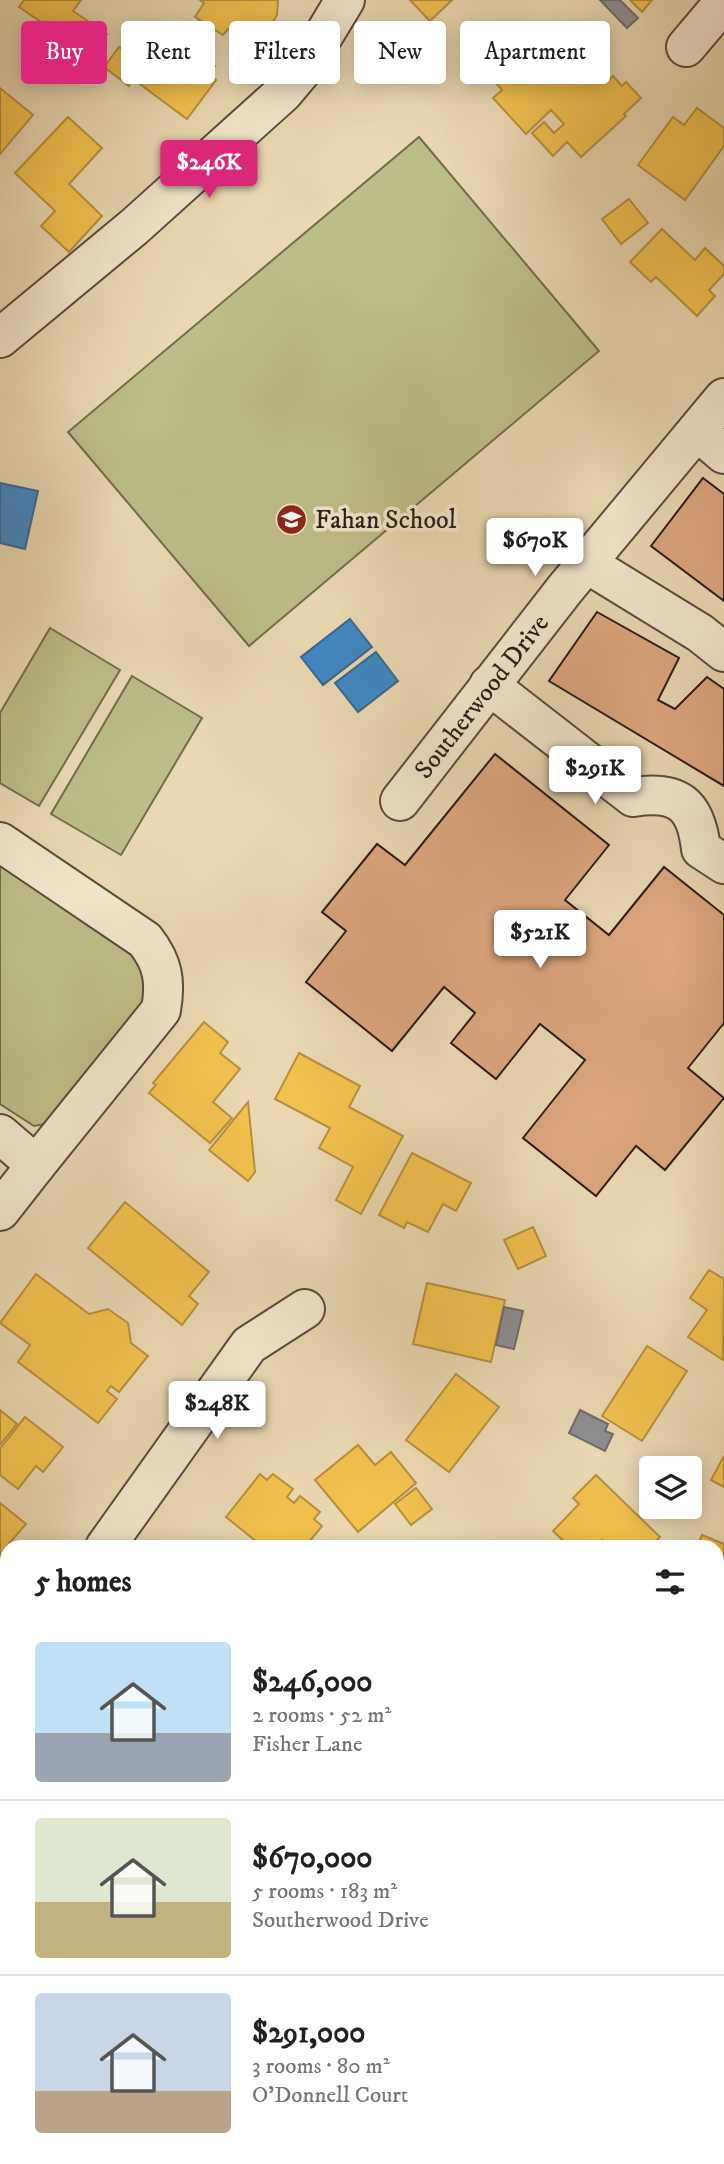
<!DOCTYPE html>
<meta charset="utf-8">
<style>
:root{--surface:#fff;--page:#f6f6f6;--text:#202124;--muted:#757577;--line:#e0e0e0;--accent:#db2777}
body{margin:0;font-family:"IM FELL DW Pica",serif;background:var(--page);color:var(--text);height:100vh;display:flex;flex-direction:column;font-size:26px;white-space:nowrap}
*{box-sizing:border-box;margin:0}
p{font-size:23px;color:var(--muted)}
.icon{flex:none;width:38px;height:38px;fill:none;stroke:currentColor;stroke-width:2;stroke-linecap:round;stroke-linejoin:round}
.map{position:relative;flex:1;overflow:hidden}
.details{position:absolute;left:0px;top:1540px;width:724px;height:625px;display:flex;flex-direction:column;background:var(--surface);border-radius:21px 21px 0 0;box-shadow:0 4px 18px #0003}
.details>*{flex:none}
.hud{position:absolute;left:21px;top:21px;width:682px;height:63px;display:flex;gap:14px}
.controls{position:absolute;left:639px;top:1456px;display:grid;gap:14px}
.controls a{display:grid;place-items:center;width:63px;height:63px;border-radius:7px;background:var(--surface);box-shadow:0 4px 18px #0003;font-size:35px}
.price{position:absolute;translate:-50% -60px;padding:0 16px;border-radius:7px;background:#fff;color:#222;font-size:23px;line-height:46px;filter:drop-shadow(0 2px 4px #0008)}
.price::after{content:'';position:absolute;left:50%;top:42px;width:21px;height:16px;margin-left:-10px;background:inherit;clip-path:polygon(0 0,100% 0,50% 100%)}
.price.selected{background:var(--accent);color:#fff}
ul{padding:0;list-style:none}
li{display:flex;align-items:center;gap:21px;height:175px;padding:0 35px}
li+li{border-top:2px solid var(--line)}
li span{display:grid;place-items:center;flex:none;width:196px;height:140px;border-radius:7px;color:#555}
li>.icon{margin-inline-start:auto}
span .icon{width:84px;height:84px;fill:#fffc;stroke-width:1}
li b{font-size:30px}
h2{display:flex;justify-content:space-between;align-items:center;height:84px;padding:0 35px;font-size:30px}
.chip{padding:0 24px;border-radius:7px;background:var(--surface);box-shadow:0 4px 18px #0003;font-size:24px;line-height:63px}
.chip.selected{background:var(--accent);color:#fff}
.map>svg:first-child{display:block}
.green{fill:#bcbd88;stroke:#726c50;stroke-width:2}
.homes{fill:#f2c14e;stroke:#b6903e;stroke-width:2}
.schools{fill:#3f88c5;stroke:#386891;stroke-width:2}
.industry{fill:#8d8d92;stroke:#6f6b6d;stroke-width:2}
.building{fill:#dca57c;stroke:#291c17;stroke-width:2}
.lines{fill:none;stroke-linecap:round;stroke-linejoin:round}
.minor-casing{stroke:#594b3e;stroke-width:42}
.minor{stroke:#f1e6cc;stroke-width:38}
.labels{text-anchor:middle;stroke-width:7;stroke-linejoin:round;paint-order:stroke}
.poi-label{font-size:26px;fill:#291c17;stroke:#f1e6cc;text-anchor:start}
.street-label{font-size:26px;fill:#291c17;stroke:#f1e6cc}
</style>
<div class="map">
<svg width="724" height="2164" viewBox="0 0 724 2164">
<rect width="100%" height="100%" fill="#e9d8b1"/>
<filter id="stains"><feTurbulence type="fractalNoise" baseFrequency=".00286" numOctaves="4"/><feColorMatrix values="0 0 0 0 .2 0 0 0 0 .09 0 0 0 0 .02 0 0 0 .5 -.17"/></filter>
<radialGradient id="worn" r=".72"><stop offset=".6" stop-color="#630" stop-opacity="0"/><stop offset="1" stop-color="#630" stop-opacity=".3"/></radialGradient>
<g class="green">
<path d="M419,137L599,351L249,646L68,432Z"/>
<path d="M50,628L120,670L39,806L0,783V713Z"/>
<path d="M132,676L202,718L121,855L51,814Z"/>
<path d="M0,852L132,939L153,999L57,1122L34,1126L0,1104Z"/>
</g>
<g class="homes">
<path d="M24,0H81L73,11L107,34L86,65L57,45L63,37L19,7Z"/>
<path d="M200,0H278L277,15L267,32L281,41L266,63L235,42L239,37L228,29L223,35L195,17L204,3Z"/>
<path d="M410,0H452L430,21Z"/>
<path d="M630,0H652L642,12Z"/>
<path d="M149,31L190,61L196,52L215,66L208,75L216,80L187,119L133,79L129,86L104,67L119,47L131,55Z"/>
<path d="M574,42L580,48L587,42L605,61L599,67L610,79L613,76L622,86L626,82L641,98L624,114L626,116L581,157L567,142L553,156L532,133L544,122L554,133L564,124L551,110L526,134L493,98L502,90L496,83L520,60L536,77Z"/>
<path d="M0,88L33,115L0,154Z"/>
<path d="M697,108L724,128V146L685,200L638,165L673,117L684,125Z"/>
<path d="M68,117L102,148L69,184L102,216L69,252L41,226L55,211L15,173Z"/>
<path d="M629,199L648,223L621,244L602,219Z"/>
<path d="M662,229L695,260L705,248L724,266V274L709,290L715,296L697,316L656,277L651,282L630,262Z"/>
<path d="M204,1022L228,1042L220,1053L240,1069L213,1102L232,1118L210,1143L149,1093L156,1085L153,1083Z"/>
<path d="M299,1053L360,1086L349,1107L403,1136L361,1214L336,1200L353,1167L319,1148L330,1128L275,1099Z"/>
<path d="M248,1102L255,1172L248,1181L209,1150Z"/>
<path d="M412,1153L471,1183L456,1211L443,1204L428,1232L407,1222L404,1228L379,1215Z"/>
<path d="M125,1202L209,1272L189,1296L198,1304L182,1325L88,1248Z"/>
<path d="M533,1227L546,1256L518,1269L504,1240Z"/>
<path d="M709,1270L724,1279L723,1360L688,1337L707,1310L690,1298Z"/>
<path d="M36,1274L89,1314L108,1309L128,1323L131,1343L148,1356L119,1392L111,1386L107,1391L117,1399L98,1423L18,1362L30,1345L0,1323Z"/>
<path d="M427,1283L505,1300L491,1362L413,1344Z"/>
<path d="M647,1346L687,1371L642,1441L602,1416Z"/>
<path d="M456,1374L499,1407L449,1472L406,1440Z"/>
<path d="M0,1410L17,1424L0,1445Z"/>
<path d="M25,1417L63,1447L43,1472L36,1466L18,1489L0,1475V1449Z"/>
<path d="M358,1445L375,1465L391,1452L416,1483L358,1532L315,1480Z"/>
<path d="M724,1456V1487L711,1480Z"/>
<path d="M260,1474L267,1480L273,1474L293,1489L287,1497L294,1503L300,1496L320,1512L314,1519L322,1526L305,1547H263L226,1517Z"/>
<path d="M596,1475L660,1537L650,1547H609L602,1540L595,1547H570L553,1531L579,1504L573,1498Z"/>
<path d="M416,1488L432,1509L411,1525L395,1504Z"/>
<path d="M0,1503L26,1524L6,1547L7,1555L2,1560L0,1558Z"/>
<path d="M702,1535L724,1544V1611L718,1609V1547H697Z"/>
<path d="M718,1766L724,1768V1778L718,1798Z"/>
<path d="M0,1997L7,2008V2017L0,2022Z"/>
<path d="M67,2158H128L134,2164H72Z"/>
</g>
<g class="schools">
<path d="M0,483L38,491L25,549L0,543Z"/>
<path d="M350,619L372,647L323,685L301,657Z"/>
<path d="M376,652L398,681L358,712L335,683Z"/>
</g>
<g class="industry">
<path d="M600,0H620L638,18L627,28Z"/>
<path d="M504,1307L523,1311L514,1349L496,1345Z"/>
<path d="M580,1410L608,1424L605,1431L613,1434L605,1451L569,1433Z"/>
</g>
<g class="building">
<path d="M703,478L724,494V601L651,546Z"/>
<path d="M597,612L679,658L658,700L675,709L707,677L724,689V786L549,681Z"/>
<path d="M495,754L609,845L565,900L609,935L664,867L724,915V1023L688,1068L724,1098L665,1170L636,1146L596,1196L523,1138L585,1060L540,1024L496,1079L451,1043L475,1013L444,987L392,1051L306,982L346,931L322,912L377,844L405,865Z"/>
</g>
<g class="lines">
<defs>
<g id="minor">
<path d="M686,47L724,2"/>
<path d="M0,338L134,227L283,93L304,68L345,0"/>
<path d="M697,431L724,454"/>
<path d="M586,563L700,633L724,652"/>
<path d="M489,685L633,797C678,790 696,804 701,849L724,864"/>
<path d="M400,801L565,589L724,398"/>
<path d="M0,842L145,940C163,963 166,981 161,1010L36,1165L0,1134"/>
<path d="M0,1211L36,1165"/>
<path d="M105,1547L249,1345L305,1309"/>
<path d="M0,1689L7,1680"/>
<path d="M718,1975H724"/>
<path d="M718,2059L724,2039"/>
<path d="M407,2164L422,2158"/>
<path d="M683,2164L685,2158"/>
</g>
</defs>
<use href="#minor" class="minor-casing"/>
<use href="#minor" class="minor"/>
</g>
<defs>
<symbol id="school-disc" viewBox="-11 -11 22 22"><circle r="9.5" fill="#8f2418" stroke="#f1e6cc"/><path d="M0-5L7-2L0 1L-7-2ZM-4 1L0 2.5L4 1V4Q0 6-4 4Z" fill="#fff"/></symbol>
</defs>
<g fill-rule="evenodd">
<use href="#school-disc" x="274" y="502" width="35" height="35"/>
</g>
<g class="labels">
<g class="poi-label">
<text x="315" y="528">Fahan School</text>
</g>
<g class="street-label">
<text transform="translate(481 696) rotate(-52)" y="9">Southerwood Drive</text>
</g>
</g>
<rect width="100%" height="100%" filter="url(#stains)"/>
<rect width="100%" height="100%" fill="url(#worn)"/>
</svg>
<div class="controls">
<a><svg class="icon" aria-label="layers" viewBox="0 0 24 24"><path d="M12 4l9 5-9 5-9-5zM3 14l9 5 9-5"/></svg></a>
</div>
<b class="price selected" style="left:209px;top:200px">$246K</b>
<b class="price" style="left:535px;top:578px">$670K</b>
<b class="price" style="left:595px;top:806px">$291K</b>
<b class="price" style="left:540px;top:970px">$521K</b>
<b class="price" style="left:217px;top:1441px">$248K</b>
<div class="hud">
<a class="chip selected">Buy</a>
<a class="chip">Rent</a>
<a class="chip">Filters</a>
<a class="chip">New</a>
<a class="chip">Apartment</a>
</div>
<section class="details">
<h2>5 homes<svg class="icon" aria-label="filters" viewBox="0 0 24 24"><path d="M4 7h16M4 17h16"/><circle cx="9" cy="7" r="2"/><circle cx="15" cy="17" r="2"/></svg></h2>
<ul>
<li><span style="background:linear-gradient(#bfe0f5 65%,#9aa5b1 0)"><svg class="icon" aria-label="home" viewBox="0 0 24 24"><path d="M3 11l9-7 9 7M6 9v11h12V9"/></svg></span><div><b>$246,000</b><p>2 rooms · 52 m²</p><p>Fisher Lane</p></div></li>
<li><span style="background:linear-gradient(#dfe7d0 60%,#c2b280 0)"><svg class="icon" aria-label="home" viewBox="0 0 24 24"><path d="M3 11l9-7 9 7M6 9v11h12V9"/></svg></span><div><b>$670,000</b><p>5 rooms · 183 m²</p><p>Southerwood Drive</p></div></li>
<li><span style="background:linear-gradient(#c9d6e8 70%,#b9a48a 0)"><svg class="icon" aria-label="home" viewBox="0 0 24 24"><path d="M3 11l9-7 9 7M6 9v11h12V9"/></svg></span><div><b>$291,000</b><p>3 rooms · 80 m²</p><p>O'Donnell Court</p></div></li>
</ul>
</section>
</div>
